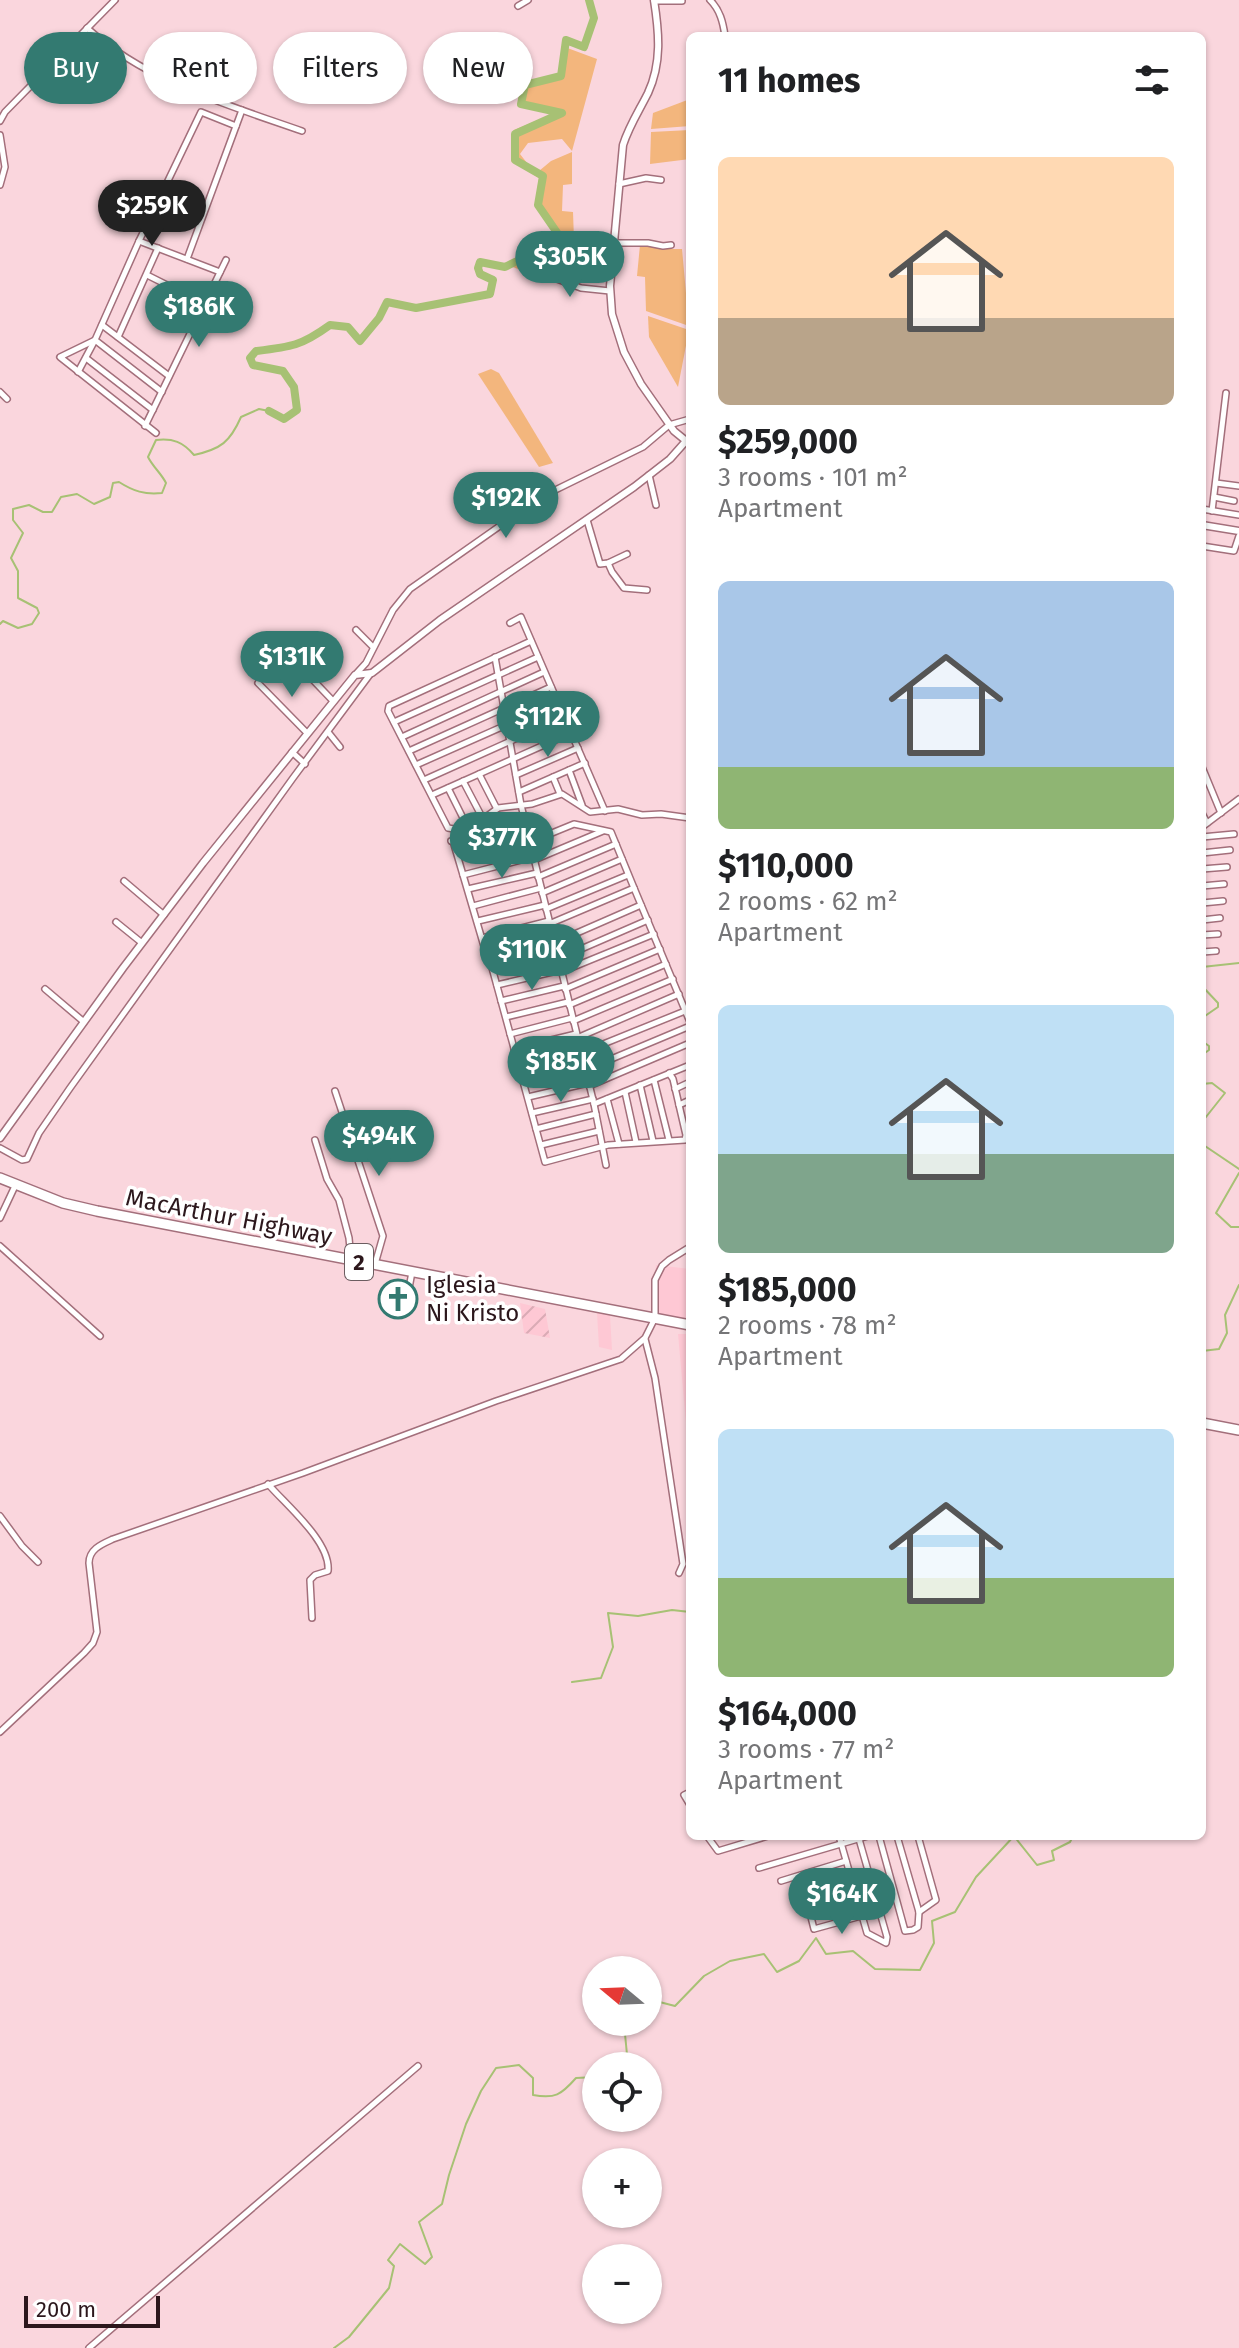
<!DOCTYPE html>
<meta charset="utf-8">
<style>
:root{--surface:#fff;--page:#f2f2f2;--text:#202124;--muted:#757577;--accent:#337a71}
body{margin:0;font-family:"Fira Sans",sans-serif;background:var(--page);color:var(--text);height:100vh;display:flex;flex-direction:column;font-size:30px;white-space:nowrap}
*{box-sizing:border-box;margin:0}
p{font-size:26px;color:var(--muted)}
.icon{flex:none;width:44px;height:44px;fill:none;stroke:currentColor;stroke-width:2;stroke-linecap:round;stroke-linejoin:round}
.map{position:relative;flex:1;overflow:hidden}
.drawer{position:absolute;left:686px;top:32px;width:520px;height:1808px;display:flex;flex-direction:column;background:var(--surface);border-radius:12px;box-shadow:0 2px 6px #0004}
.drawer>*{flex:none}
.top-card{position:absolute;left:24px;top:32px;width:542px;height:72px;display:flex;gap:16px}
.needle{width:52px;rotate:289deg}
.fabs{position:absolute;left:582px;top:1956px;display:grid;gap:16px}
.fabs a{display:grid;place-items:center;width:80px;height:80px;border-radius:50%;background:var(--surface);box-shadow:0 2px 6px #0004;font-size:40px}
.scale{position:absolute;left:24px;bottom:20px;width:136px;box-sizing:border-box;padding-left:8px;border:4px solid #2c171c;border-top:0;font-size:22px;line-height:28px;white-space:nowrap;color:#2c171c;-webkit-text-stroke:6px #fff;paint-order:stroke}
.price{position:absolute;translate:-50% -68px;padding:0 18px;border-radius:28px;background:var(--accent);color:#fff;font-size:26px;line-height:52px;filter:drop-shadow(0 2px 4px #0008)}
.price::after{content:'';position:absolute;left:50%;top:48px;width:24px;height:18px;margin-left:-12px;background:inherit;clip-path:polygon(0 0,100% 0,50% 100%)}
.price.selected{background:#222;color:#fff}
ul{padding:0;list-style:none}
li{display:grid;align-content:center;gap:16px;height:424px;padding:0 32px}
li span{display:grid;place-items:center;height:248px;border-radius:12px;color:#555}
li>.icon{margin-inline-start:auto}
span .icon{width:144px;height:144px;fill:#fffc;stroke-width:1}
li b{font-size:34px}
h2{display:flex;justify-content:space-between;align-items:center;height:96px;padding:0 32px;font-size:34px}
.pill{padding:0 28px;border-radius:36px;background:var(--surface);box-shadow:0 2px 6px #0004;font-size:28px;line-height:72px}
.pill.selected{background:var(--accent);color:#fff}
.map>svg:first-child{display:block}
.built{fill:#fec8d4}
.industrial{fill:url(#industrial-furrows)}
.green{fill:#f3b67d}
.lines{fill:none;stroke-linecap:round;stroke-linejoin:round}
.stream{stroke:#a7c174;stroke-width:2}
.river{stroke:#a7c174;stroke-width:8}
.minor-casing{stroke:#a36f7b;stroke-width:8}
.tertiary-casing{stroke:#a36f7b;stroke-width:9}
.trunk-casing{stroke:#a36f7b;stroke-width:12}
.minor{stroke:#fff;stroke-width:5}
.tertiary{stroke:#fff;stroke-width:6}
.trunk{stroke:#fff;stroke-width:9}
.labels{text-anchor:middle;stroke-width:7;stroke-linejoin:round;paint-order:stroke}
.shield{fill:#fff;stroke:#6b5d60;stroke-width:2}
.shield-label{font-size:22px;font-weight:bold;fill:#2c171c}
.street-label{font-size:24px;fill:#2c171c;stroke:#fff}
.poi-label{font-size:24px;fill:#2c171c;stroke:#fff;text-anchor:start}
</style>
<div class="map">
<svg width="1239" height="2348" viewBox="0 0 1239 2348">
<defs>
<pattern id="industrial-furrows" width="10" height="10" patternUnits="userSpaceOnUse" patternTransform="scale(2)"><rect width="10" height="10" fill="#fec8d4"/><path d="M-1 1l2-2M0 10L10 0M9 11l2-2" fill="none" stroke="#daabb5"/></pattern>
</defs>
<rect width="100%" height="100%" fill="#fad6dd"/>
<g class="built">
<path d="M656,1265L690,1269V1320L651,1313Z"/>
<path d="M597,1313L610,1315L612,1350L599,1347Z"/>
<path d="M678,1334H690V1467Z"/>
</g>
<path class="industrial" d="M520,1303L545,1309L550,1338L524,1333Z"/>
<g class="green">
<path d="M562,46L597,59L572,151L562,139L528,143L520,154L527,163L539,171L551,161L572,152V184L563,185L562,211L573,212L575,267L560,269L550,281L505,264C530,251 534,251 560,262L566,250L535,205L539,178L511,161L514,130L553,114L518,106L524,82L559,74Z"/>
<path d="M690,99V126L651,129L653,113Z"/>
<path d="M690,130V159L650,164L651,132Z"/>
<path d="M653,243L669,249H682L689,326L646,311L645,277L637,276L640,245Z"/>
<path d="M648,316L689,330L678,387L649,337Z"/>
<path d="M491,369L499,373L553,463L539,467L478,374Z"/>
</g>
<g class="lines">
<g class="stream">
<path d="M0,624L3,621L18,628L32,624L39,613L37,608L18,598V571L11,558L23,533L13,520V509L29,505L43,512H52L61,497L77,494L94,504L110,497L113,483L119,482C133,491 145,495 162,493L166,483C161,473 153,467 148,457L156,440C173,438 183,442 194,455C221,449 230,442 241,417L259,409L269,411"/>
<path d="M1202,967L1239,963"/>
<path d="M1202,986L1218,1003V1007L1202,1018"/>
<path d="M1202,1041L1209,1046V1050L1202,1055"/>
<path d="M1202,1084L1212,1083L1225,1093L1202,1122"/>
<path d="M1202,1144L1239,1169"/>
<path d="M1239,1173L1216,1213L1231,1227H1239"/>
<path d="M1202,1351L1219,1349L1227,1333L1225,1315L1239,1285"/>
<path d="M572,1682L601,1678L613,1647L608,1613L638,1616L672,1610L690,1612"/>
<path d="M648,1999L675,2006L704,1976L730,1961L764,1954L777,1972L799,1961L816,1938L826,1954L853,1951L875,1969L920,1970L934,1943L932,1921L955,1912L976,1877L1014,1836L1037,1865L1054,1860L1052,1851L1070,1842L1073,1836"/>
<path d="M625,2066L628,2065L625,2034L633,2022"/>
<path d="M334,2348L349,2337L389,2288L394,2266L388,2260L400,2244L425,2264L432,2257L419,2222L442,2204L449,2175L466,2124L481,2091L496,2068L519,2065L533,2078V2095C555,2099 561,2095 576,2078L596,2077"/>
</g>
<path class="river" d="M269,411L284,419L297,410L294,387L283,371L253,365L250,358L256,351C291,347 301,346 330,325L348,327L360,341L379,318L387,302L416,308L490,294L493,280L480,274L478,268L480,262L505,267C531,253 536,255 563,266L569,250L538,205L543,176L515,160V134L562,113L521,104L525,85L561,76L566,40L584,47L594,18L589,0"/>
<defs>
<g id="minor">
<path d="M710,0C720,10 723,22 725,36"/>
<path d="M654,1H682"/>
<path d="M518,6L528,0"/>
<path d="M87,28C147,82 228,105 302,131"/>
<path d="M0,121L5,112L115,0"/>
<path d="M0,135L5,167L0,185"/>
<path d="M619,184L646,178L661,180"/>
<path d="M139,241L220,272"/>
<path d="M614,243H648L663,246L671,245"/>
<path d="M187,259L242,110"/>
<path d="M592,260L612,259"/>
<path d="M538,272L581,288L610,291"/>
<path d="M147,275L205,304"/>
<path d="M102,325L169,376"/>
<path d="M118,337L158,248"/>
<path d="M86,358L153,410"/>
<path d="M78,372L95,340L139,241L201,112L236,126"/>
<path d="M0,392L7,399"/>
<path d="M145,426L226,260"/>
<path d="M156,433L60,357L95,340L162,392"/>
<path d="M649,475L656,505"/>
<path d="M1216,483L1239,486"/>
<path d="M1214,497L1234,501"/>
<path d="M1202,509L1239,515"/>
<path d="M1212,511L1226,393"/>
<path d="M587,520L600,564L608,563L627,554"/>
<path d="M1202,546L1234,551L1239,536"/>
<path d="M608,563L612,572L624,588L647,590"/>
<path d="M510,623L521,617L605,811"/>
<path d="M356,630L373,647"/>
<path d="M531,641L389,706L388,711L448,828L454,829L479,822L498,808L532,804L562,794L590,812L618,809L642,815L661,814L690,818"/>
<path d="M495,657L521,805L594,1104L606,1165"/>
<path d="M355,675L366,663L393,610L410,589L541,497L643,447L669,425L690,419"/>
<path d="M312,679L333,701"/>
<path d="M258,683L307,733"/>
<path d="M394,722L538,657"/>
<path d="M328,732L340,747"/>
<path d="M402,737L544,672"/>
<path d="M409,751L551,687"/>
<path d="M292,752L305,764"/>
<path d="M416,765L558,702"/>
<path d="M1202,767L1221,813"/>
<path d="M569,770L582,805"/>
<path d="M479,774L497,809"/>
<path d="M516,775L578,748"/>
<path d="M553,777L560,794"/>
<path d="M424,780L564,717"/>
<path d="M463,781L483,819"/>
<path d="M448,788L467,826"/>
<path d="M519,792L585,763"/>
<path d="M432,795L571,733"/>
<path d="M1202,813L1207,823"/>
<path d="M1202,827L1239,799"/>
<path d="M1202,837L1234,834"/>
<path d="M451,841L525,823"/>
<path d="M453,841L486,953L553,937"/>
<path d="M530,842L574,824L611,832L634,888"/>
<path d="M1202,853L1230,850"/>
<path d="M458,856L529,840"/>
<path d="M534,860L603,831"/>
<path d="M1202,869L1227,867"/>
<path d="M463,875L533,857"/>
<path d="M538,877L616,844"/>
<path d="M124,881L164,915"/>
<path d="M1202,886L1224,884"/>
<path d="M468,889L537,873"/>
<path d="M542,893L622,859"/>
<path d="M1202,903L1223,901"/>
<path d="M473,906L541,888"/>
<path d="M546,909L628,875"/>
<path d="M1202,920L1220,918"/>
<path d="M478,921L545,905"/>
<path d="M116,922L142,943"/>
<path d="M549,924L634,888L690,1022"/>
<path d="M1202,935L1218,934"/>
<path d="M482,938L549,921"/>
<path d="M554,943L641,905"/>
<path d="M1202,952L1216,951"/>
<path d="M488,953L545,1162L608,1145L685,1140L686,1135L673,1079L669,1073"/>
<path d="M558,959L648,920"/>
<path d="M493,970L557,953"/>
<path d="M561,972L654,934"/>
<path d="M497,985L561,970"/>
<path d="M45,989L84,1022"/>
<path d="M565,989L660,949"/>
<path d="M501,1001L564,986"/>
<path d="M569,1005L666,964"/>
<path d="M506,1017L568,1002"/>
<path d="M573,1021L673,979"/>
<path d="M510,1034L572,1018"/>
<path d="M577,1038L679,994"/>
<path d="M514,1049L576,1034"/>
<path d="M581,1053L685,1011"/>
<path d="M519,1065L580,1050"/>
<path d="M585,1070L690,1026"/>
<path d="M654,1080L669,1140"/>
<path d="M523,1081L584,1066"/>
<path d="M640,1085L653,1141"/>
<path d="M589,1086L690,1043"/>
<path d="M675,1089L690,1082"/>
<path d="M335,1091L383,1236L375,1264"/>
<path d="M625,1092L636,1142"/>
<path d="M528,1097L588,1083"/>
<path d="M607,1099L619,1144"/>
<path d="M594,1104L690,1065"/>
<path d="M679,1105L690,1100"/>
<path d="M532,1113L593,1099"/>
<path d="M536,1129L596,1114"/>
<path d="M315,1140L327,1179L339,1200L349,1238L351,1260"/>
<path d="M541,1145L599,1131"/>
<path d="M0,1148L22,1160L27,1159L39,1133L70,1088L293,778L371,673"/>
<path d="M0,1218L15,1186"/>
<path d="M0,1246L100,1336"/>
<path d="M405,1310L412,1272"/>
<path d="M645,1339L655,1378L683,1564L679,1573"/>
<path d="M268,1484C287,1506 331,1542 328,1571L315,1575L310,1580L312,1618"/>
<path d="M0,1516L22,1546L38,1562"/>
<path d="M0,1732L84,1653L93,1643L97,1632L89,1563C89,1549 102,1544 113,1539L303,1473L496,1401L621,1359L645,1338L655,1318V1280L662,1266L669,1260L690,1247"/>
<path d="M690,1792L684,1795L690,1805"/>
<path d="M707,1836L718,1851L768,1836"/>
<path d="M839,1836L867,1933L886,1943L887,1937L859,1839"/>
<path d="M879,1836L905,1931L913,1930L918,1927L919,1912L897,1836"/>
<path d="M918,1836L936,1900L919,1912"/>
<path d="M759,1868L868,1836"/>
<path d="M851,1879L805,1893L814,1929L861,1916"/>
<path d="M781,1881L846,1861"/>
<path d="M809,1911L856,1897"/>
<path d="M89,2348L418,2066"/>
</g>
<g id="tertiary">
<path d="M654,0C659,32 662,63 648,93C639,111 629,126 623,145L610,286L612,314L624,352L641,384L674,431L690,444"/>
<path d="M1202,525L1239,531"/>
<path d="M0,1138L123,968L203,863L355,675L372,673L440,620L634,487L670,459L686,441"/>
</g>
<g id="trunk">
<path d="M0,1178L63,1203L97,1211L690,1325"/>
<path d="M1202,1423L1239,1430"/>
</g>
</defs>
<use href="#minor" class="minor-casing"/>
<use href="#tertiary" class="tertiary-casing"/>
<use href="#trunk" class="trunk-casing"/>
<use href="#minor" class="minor"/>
<use href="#tertiary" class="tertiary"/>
<use href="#trunk" class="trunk"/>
</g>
<defs>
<symbol id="church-ring" viewBox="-11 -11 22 22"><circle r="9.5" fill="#fff" stroke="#337a71" stroke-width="1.5"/><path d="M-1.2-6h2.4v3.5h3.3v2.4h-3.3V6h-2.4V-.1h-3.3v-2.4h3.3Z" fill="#337a71"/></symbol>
</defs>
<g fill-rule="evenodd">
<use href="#church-ring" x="376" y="1277" width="44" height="44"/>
</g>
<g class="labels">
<rect class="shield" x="345" y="1244" width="28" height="36" rx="6"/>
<g class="shield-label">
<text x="359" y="1270">2</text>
</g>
<g class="street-label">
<text transform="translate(229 1217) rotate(11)" y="8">MacArthur Highway</text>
</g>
<g class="poi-label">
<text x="426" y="1293">Iglesia<tspan x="426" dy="28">Ni Kristo</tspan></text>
</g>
</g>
</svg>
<div class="fabs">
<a><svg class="needle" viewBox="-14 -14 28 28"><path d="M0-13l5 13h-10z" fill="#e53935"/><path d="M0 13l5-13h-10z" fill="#757577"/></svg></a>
<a><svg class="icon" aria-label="locate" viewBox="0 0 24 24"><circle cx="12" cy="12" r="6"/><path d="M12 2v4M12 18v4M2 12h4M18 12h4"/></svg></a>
<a>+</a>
<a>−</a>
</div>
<div class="scale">200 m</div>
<b class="price selected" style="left:152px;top:248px">$259K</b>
<b class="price" style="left:570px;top:299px">$305K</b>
<b class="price" style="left:199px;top:349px">$186K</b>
<b class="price" style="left:506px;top:540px">$192K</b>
<b class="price" style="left:292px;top:699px">$131K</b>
<b class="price" style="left:548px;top:759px">$112K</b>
<b class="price" style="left:502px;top:880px">$377K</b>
<b class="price" style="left:532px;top:992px">$110K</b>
<b class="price" style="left:561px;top:1104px">$185K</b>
<b class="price" style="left:379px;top:1178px">$494K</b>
<b class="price" style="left:842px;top:1936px">$164K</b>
<div class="top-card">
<a class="pill selected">Buy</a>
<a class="pill">Rent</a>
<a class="pill">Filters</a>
<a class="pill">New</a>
</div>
<section class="drawer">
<h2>11 homes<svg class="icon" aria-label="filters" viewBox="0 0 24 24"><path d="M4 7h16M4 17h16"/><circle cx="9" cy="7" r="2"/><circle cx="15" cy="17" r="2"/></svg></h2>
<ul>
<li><span style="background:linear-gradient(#ffd9b3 65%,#b9a48a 0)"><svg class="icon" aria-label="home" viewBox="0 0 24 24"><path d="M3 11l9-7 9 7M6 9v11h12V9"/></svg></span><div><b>$259,000</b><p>3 rooms · 101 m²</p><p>Apartment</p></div></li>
<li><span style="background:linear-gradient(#a9c7e8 75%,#8fb573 0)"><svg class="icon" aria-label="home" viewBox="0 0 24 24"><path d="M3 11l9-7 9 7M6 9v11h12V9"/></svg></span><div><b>$110,000</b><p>2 rooms · 62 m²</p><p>Apartment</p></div></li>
<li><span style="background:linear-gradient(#bfe0f5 60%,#7fa58c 0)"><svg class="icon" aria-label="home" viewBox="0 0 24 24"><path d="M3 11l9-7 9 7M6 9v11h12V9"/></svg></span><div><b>$185,000</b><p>2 rooms · 78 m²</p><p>Apartment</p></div></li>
<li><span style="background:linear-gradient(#bfe0f5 60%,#8fb573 0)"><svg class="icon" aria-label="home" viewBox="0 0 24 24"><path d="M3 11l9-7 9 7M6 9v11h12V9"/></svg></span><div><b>$164,000</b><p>3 rooms · 77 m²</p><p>Apartment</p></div></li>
</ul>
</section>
</div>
